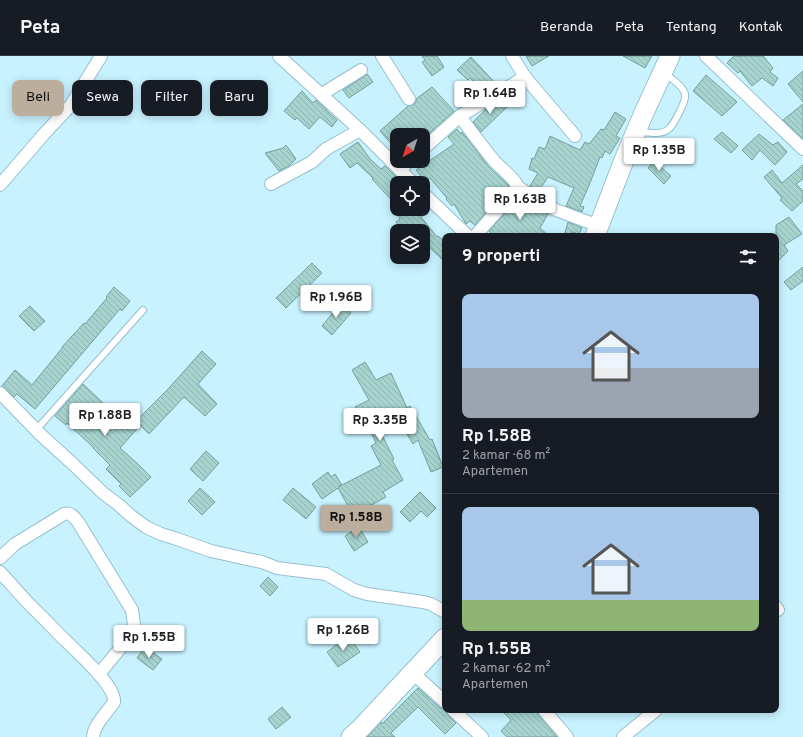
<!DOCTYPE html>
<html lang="id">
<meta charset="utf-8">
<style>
:root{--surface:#171b24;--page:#242831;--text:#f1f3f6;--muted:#9ea1a6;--line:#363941;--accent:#bbae9d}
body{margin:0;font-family:Overpass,sans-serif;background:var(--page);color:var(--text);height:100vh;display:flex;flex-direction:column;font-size:15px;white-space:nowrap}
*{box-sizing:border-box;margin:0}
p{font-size:13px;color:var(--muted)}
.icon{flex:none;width:22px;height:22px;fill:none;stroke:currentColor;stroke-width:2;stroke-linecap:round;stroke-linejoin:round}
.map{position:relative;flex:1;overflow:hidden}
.panel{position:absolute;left:442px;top:177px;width:337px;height:480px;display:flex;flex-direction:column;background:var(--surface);border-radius:8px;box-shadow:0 2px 10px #0003}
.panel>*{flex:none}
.guide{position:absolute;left:12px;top:24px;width:370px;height:36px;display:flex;gap:8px}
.needle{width:26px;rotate:219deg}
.fabs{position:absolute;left:390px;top:72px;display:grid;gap:8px}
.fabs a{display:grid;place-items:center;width:40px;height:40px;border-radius:8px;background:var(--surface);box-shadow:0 2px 10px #0003;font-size:20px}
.price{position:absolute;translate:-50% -34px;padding:0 9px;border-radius:4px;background:#fff;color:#222;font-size:13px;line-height:26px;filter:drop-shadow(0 1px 2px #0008)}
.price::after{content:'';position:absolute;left:50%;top:24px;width:12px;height:9px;margin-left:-6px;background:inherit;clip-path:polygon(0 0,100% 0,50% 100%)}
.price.current{background:var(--accent);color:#111}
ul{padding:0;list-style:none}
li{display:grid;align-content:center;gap:8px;height:212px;padding:0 20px}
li+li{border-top:1px solid var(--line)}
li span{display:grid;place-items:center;height:124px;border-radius:8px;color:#555}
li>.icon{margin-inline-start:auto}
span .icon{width:72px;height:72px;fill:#fffc;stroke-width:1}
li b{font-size:17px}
h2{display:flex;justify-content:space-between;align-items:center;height:48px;padding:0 20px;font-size:17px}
.chip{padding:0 14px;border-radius:8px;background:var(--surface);box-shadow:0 2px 10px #0003;font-size:14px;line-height:36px}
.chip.current{background:var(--accent);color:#111}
header{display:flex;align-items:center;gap:24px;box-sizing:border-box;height:56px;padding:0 20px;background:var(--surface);border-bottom:1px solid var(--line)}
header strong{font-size:19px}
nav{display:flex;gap:22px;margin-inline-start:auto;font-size:14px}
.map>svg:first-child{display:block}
.building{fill:url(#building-back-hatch);stroke:#75a09c}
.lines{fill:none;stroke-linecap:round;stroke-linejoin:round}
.service-casing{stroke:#97c0cd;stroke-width:8}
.minor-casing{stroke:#97c0cd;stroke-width:14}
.trunk-casing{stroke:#97c0cd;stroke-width:21}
.service{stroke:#fff;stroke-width:6}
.minor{stroke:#fff;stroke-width:12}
.trunk{stroke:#fff;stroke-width:19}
</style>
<header>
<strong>Peta</strong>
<nav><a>Beranda</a><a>Peta</a><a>Tentang</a><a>Kontak</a></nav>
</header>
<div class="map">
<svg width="803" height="681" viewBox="0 0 803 681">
<defs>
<pattern id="building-back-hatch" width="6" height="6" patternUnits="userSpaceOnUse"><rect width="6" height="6" fill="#a6d3ce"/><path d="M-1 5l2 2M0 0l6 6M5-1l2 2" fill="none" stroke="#8eb5b1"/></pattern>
</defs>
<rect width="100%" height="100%" fill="#c8f2ff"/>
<g class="building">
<path d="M422,0H437L444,11L432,20L422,6L425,4Z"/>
<path d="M526,0H549L532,10Z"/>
<path d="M623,0H652L645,12Z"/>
<path d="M734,0H763L773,12L770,16L778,22L773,30L762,22L752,30L740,15L738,17L727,7Z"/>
<path d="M471,1L497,29L481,39L479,37L482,34L470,22L468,24L457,14Z"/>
<path d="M803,15V46L788,28Z"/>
<path d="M367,18L373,26L349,42L343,34L365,20Z"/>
<path d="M706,19L737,46L722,60L693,35Z"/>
<path d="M432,31L454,55L423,83V79H397V94L380,75L408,50L413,49L416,46V43Z"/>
<path d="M302,35L313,47L316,44L327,54H326L337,64L332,71L320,61L309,73L297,62L295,64L284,55Z"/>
<path d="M503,43L509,49L481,76L473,66L485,54Z"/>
<path d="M803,48V83L783,64Z"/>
<path d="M615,56L626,63L616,80L620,82L610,98L605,95L602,102L600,101L590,127L580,150L584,151L582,156L566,150L574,132L548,121L538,136L530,130L538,117L529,113L532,102L534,103L539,91L545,93L550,80L580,94L585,86L589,88L601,73L604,74Z"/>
<path d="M457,73L461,78L462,76L489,111L509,130L475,169L470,165L466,168L454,148L452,150L446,143L447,142L430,122L426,126L416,114L454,88L448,81Z"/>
<path d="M722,76L738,90L731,97L714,83Z"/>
<path d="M759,78L773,89L778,86L787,96L775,109L760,94L752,104L742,94Z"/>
<path d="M358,86L370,103L381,113L385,110L397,122V150L372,123L373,122L357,107L350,112L340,98Z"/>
<path d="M286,89L296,103L289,110L279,115L265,97L283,92Z"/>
<path d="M654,105L671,120L664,128L648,112Z"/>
<path d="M803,109V123L796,128L803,135V145L792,155L780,144L782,142L764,121L772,114L782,127Z"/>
<path d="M519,141L535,152L548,158L540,172L549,180H494L489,175Z"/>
<path d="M395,153H420L425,158L421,161L437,181L438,180L445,186V206L429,191L430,190L423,184V175H403L396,166L400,163Z"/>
<path d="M789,161L802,178L784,189L788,195L776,207V169Z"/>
<path d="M568,166L582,172L579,178L572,176L570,180H564Z"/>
<path d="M312,207L322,217L286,252L276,242Z"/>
<path d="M803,211V225L791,234L784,226Z"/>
<path d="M114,231L130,245L122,255L120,253L35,353L17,338L14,341L5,332L2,330L15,314L32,329L63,291H62L84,267L85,268L107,242L106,241Z"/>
<path d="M340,248L351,257L332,279L322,270Z"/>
<path d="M30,250L45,265L34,275L19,260Z"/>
<path d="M202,295L216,308L198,328L217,348L205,360L184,341L149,378L136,365L169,332Z"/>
<path d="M365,306L376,324L391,317L407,352L410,350L430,384L432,383L443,411L431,416L418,384L413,388L402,370L382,379L394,403L392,404L403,424L383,436L386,441L353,459L338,432L322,443L312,428L328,416L331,421L335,418L342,429L338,431L381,409L371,390L376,387L366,366L363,368L355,351L369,344L352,314Z"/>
<path d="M83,328L120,363L123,360L137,373L120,392L140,410L151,421L130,441L119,430L121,428L106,413L110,409L93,392V391L67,367L66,369L55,360Z"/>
<path d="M206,395L219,407L203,425L190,413Z"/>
<path d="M200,432L215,446L202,459L188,445Z"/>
<path d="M293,432L316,451L306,463L283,444Z"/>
<path d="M420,436L436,452L427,461L421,455L410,466L400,456Z"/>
<path d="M359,471L368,486L354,495L345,480Z"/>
<path d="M268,521L278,531L270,540L260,530Z"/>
<path d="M348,580L360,596L338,611L327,596Z"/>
<path d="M145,591L162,603L153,614L137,602Z"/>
<path d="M418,632L440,652L445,653L448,659L456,667L445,678L418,651L391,677L395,681H367L381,666L382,668Z"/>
<path d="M282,651L291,661L276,673L268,663Z"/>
<path d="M501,654H537L538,659L557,681H507L501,675L511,664Z"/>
</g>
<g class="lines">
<defs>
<g id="service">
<path d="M639,76C668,78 668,79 681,53C683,48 686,43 685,38C683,30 672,23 665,18"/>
<path d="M36,374L143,254"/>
</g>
<g id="minor">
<path d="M279,0L360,74L413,127"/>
<path d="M382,0L409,43"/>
<path d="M512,0L525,21L575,80"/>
<path d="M706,0L803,93"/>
<path d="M322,38L361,14"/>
<path d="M460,60C471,76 483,91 495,106C502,113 512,120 517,129L516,132L513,137L475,180"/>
<path d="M423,93L460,60L525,21"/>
<path d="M400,114L409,105"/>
<path d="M271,128L312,106L326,93L360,74"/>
<path d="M0,129L44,78L71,49L101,0"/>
<path d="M517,130L539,146L556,154L599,170"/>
<path d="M423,137L468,180"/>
<path d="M0,337L41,379L74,409L103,437L119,449L131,460L146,471L161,478L177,483L211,495L247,503L262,506L277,512L326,518L354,534L367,538L423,546L431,548L445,556"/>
<path d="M0,502L15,488L64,458C71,456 74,461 78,466L132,554L134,569L132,578L99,618"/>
<path d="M0,516C12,529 23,542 35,554C46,564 55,575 66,585C77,596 116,630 114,646C107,657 94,668 93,681"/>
<path d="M776,551L778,554"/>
<path d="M413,617L445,646"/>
<path d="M453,654L482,681"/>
<path d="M544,654L567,681"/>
<path d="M623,681L656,654"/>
</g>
<g id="trunk">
<path d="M595,180L624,104L643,59L670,0"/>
<path d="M351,681L361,672L445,582"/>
</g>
</defs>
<use href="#service" class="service-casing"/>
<use href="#minor" class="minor-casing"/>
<use href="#trunk" class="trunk-casing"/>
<use href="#service" class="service"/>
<use href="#minor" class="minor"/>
<use href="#trunk" class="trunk"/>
</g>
</svg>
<div class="fabs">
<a><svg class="needle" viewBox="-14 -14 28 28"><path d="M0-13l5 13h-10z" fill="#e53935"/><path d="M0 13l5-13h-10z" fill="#9ea1a6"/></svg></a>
<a><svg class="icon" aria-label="locate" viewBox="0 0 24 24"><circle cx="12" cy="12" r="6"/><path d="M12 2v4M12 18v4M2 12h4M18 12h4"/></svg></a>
<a><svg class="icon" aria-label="layers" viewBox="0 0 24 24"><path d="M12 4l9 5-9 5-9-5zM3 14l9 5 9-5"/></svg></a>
</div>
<b class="price" style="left:490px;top:59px">Rp 1.64B</b>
<b class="price" style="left:659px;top:116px">Rp 1.35B</b>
<b class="price" style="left:520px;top:165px">Rp 1.63B</b>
<b class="price" style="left:336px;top:263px">Rp 1.96B</b>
<b class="price" style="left:105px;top:381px">Rp 1.88B</b>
<b class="price" style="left:380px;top:386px">Rp 3.35B</b>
<b class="price current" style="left:356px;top:483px">Rp 1.58B</b>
<b class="price" style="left:343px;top:596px">Rp 1.26B</b>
<b class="price" style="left:149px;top:603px">Rp 1.55B</b>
<div class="guide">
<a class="chip current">Beli</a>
<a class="chip">Sewa</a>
<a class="chip">Filter</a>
<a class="chip">Baru</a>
</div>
<section class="panel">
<h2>9 properti<svg class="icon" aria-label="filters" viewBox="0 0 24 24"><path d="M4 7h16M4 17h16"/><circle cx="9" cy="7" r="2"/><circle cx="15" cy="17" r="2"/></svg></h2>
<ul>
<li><span style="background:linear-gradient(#a9c7e8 60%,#9aa5b1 0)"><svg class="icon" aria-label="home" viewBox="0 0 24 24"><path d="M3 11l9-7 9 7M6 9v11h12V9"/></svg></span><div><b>Rp 1.58B</b><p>2 kamar · 68 m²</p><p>Apartemen</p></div></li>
<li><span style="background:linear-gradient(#a9c7e8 75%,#8fb573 0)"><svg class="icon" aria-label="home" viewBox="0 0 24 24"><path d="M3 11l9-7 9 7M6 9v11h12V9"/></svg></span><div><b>Rp 1.55B</b><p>2 kamar · 62 m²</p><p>Apartemen</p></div></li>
</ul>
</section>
</div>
